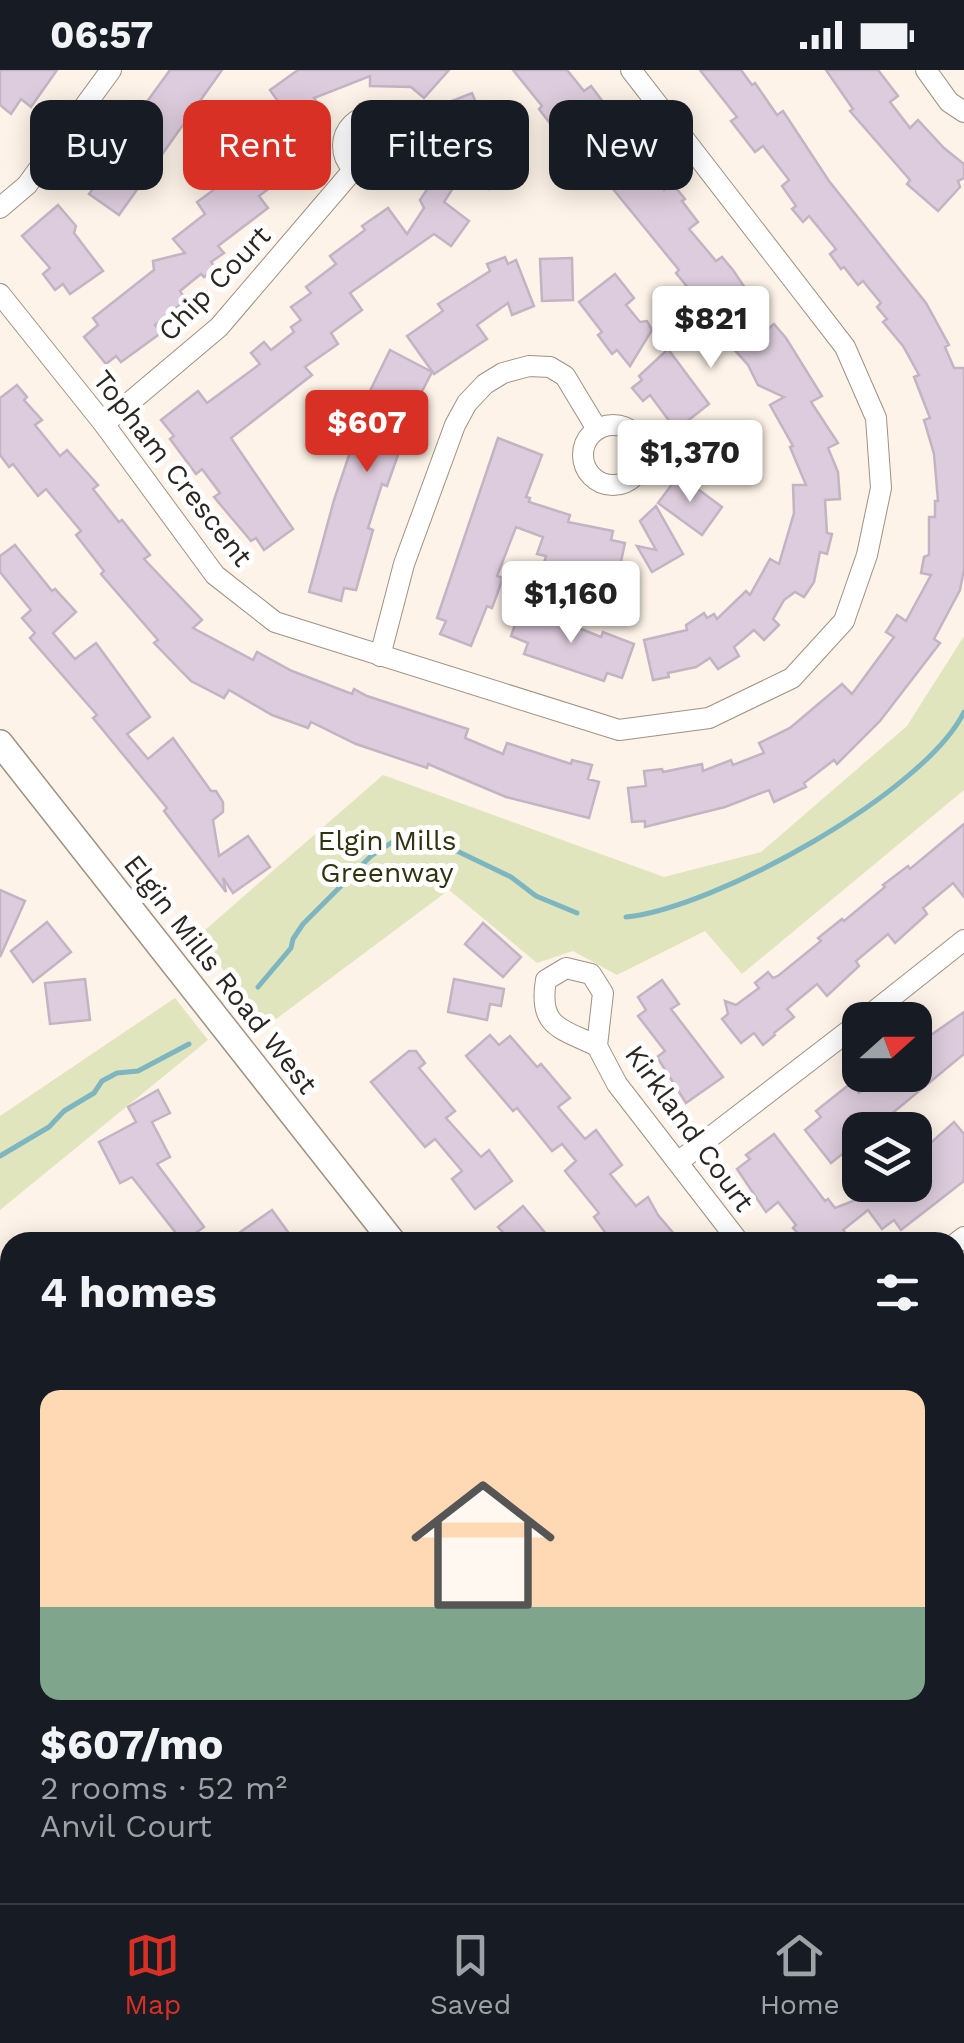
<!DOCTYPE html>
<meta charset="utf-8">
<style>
:root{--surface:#171b24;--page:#20242c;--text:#f1f3f6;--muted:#9ea1a6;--line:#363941;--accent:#d93025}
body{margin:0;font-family:"Work Sans",sans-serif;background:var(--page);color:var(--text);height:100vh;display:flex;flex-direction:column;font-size:38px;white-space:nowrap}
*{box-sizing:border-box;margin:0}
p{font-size:32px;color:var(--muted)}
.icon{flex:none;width:55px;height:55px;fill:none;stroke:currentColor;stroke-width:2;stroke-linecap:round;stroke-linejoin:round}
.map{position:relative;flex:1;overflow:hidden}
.drawer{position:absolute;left:0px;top:1162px;width:965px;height:672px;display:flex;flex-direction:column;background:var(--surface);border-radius:30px 30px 0 0;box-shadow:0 5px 25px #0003}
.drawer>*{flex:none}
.banner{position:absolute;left:30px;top:30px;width:905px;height:90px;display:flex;gap:20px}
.needle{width:65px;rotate:69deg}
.fabs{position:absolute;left:842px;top:932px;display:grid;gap:20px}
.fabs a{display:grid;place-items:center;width:90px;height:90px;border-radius:20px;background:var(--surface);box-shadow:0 5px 25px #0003;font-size:50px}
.price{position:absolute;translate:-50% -85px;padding:0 22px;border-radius:10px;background:#fff;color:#222;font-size:32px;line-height:65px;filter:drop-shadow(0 2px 5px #0008)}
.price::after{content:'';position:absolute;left:50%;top:60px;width:30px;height:22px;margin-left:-15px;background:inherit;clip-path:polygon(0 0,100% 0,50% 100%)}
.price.selected{background:var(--accent);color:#fff}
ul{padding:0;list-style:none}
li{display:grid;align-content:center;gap:20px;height:530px;padding:0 40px}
li span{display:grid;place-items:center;height:310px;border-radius:20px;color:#555}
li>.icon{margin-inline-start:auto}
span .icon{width:180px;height:180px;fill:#fffc;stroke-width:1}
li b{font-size:42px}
h2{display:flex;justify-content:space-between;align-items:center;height:120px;padding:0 40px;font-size:42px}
.chip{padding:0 35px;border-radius:20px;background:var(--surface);box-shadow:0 5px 25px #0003;font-size:35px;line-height:90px}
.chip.selected{background:var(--accent);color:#fff}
.status{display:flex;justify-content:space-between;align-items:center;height:70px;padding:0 50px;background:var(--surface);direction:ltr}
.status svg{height:28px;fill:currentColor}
.dock{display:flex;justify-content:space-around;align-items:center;height:140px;border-top:2px solid var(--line);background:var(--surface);font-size:28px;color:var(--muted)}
.dock a{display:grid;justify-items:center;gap:5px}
.dock .selected{color:var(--accent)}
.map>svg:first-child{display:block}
.green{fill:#e1e5bd}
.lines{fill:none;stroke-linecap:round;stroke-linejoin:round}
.stream{stroke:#7db6c0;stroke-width:5}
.building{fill:#dcd;stroke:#c4b3c3;stroke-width:2.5}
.minor-casing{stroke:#a09180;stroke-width:22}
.major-casing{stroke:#a09180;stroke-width:28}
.minor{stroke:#fff;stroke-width:20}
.major{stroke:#fff;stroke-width:25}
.labels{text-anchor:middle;stroke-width:10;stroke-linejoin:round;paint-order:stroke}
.street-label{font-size:28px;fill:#2c2620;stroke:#fff}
.park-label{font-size:28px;fill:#31330f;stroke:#fff}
</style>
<div class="status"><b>06:57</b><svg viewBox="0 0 49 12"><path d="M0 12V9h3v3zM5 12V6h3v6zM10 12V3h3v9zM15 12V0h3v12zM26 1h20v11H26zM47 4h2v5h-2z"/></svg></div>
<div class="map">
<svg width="964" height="1833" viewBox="0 0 964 1833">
<rect width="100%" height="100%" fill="#fdf3e8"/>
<g class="green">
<path d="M964,566V720L742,904L705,861L617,905L573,881L537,893L449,820L268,955L197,867L383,705L664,807L761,782L907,656Z"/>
<path d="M175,928L208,970L0,1140V1046Z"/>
</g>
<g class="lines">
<g class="stream">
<path d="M626,847C715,838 924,723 964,642"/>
<path d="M258,917L291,878L293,869L303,854L371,786L394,771H421L457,781L511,807L536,826L577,843"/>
<path d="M0,1086L49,1057L64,1041L94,1023L102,1011L117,1003L138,1001L189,974"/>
</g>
</g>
<g class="building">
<path d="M0,0H57L31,37L21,29L11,44L0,35Z"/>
<path d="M170,0H222L119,145L89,124L101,108L95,103Z"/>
<path d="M298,0H449L424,28L411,17L370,16V6L314,28L323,40L289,65L304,83L290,95L286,89L264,107L271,117L259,126L268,138L218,176L224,183L211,192L216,198L204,207L201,204L180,221L186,230L155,255L161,263L121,292L116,286L106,294L84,267L98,255L93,248L154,200L153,191L185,183L173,169L205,144L197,132L234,105L231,102L259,81L247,66L282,37L270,20Z"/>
<path d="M513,0H567L584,21L591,16L643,85L638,89L664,120L672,113L685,129L682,131L698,152L689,159L716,191L722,187L733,200L747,221L737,229L763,263L774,254L786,268L822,326L811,332L838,373L828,378L838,402L840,429L825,430L827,463L832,464L827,484L820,482L814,512L804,527L795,522L784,530L773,549L779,555L764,570L754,560L734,577L739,586L718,599L710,588L696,597L668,603L669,607L653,610L644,570L687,560L686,555L704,543L707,548L714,544L717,549L746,521L750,525L770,489L779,494L794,443L793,415H806L790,377L793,376L770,335L784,327L758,315L748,295L699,240L703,236L676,203L679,200L591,92L577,78L572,82L539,39L542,36Z"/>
<path d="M700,0H741L752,15L755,13L777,45L783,41L829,111L926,233L949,275L945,277L954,298H964V500L960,520L934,569L940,573L880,651L837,694L834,690L804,713L806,717L774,732L769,720L725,737L645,757V751L632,752L628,718L646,716L644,701L662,699L663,702L702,694L703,701L731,690L733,695L764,683L759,673L790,658L842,614L852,624L894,567L886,562L897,545L906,551L931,505L921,503L924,487L929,485V447H935V431H938L934,384L924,350L930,348L914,307L919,305L903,276L883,252L887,249L877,237L881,233L863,211L858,215L844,197L841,199L830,184L836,179L809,146L803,152L792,139L796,136L782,116L789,110L763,76L755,82L731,51L737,47Z"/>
<path d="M826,0H878L898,26L890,32L910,58L918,50L944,78L964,94V108L958,111L960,117L938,141L907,114L910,110L850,41L853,39Z"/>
<path d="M472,23L484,53L437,71L430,53L445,47L434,38Z"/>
<path d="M439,76L496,86L489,119L457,112L444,132L469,151L451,176L434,164L350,223L362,240L331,263L338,274L305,297L312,305L231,368L293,459L264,480L256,468L251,471L214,427L220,423L202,399L196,404L170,369L174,366L161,350L198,321L207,333L260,294L251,283L264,272L271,280L294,262L291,257L301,250L291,237L311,223L306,217L336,194L330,186L365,160L362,156L388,138L407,164L424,138L420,130L428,118L434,90L445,92Z"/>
<path d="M58,135L76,156L74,163L103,201L70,224L63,214L55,220L43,204L50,198L22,166Z"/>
<path d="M505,187L508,194L516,190L534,236L512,245L508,233L477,255L487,269L434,304L407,266L443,241L438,234L490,201L487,194Z"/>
<path d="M572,188L573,230L542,231L540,189Z"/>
<path d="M615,204L634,228L626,235L640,252L647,251L652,260L630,296L617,280L612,284L598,265L602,262L579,232Z"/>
<path d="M668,279L709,334L676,360L650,325L643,331L632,318L642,310L639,306Z"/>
<path d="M390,280L432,302L417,331L387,416L382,414L368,458L373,460L356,520L344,518L341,531L309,522L334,430L371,319Z"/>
<path d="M17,315L27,327L24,330L42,350L35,355L60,386L67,380L98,415L93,419L119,452L122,450L150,485L144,489L202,550L193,558L253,590L257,582L292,601L352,624L354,619L367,626L468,659L465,668L503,684L507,673L571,694L572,690L592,695L588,709L599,712L589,748L506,727L428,694L427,698L356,674L311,652L308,658L272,645L229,620L224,628L191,611L154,573L158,570L101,504L104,501L76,465L81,461L46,419L38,426L13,394L9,397L0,385V328Z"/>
<path d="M498,368L542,385L526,427L530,428L529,432L570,445L568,452L613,461L611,470L625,473L617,510L544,493L546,486L537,484L543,467L516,457L497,506L503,508L492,538L487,536L471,576L440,564L446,551L437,548Z"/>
<path d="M682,369L727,372L725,405L679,403Z"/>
<path d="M679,405L722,437L702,465L658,433Z"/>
<path d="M656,436L683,484L652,502L637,476L656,480L640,451Z"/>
<path d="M15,475L52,521L55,519L76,542L53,563L75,589L96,573L150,647L127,664L148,689L173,668L211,721H216L223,732V742L213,750L219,786L248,766L270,797L233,823L223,808L226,822L164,741L167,738L93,648L97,645L30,568L35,563L22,548L31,540L0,502V486Z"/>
<path d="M522,535L601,567L603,562L634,574L622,608L607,603L604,611L524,584L528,573L511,566Z"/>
<path d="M964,754V827L953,813L923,838L927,844L895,873L888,864L856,891L859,896L827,926L817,914L787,939L794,947L774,963L775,965L763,975L754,963L741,973L722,949L728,944L725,931L736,935L759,918L755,913L768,902L773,908L778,906L821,871L818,868L842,849L844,851L885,817L883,815L908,796L910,799Z"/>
<path d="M0,820L25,831L0,887Z"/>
<path d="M47,852L71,882L33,912L11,881Z"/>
<path d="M483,853L521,887L503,907L465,874Z"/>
<path d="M85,909L90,950L50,954L45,913Z"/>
<path d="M454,909L504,919L501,936L490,934L487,950L448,942Z"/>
<path d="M662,910L679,934L671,939L723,1007L686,1033L657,987L665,981L638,946L646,940L638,927Z"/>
<path d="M964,942V984L872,1060H860V1070L831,1093L805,1060L821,1047L816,1041L851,1013L859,1023L883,1005H915V951L928,967Z"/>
<path d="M490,965L499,975L510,966L537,997L541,994L570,1028L558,1037L585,1069L596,1060L622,1095L610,1104L636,1136L648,1127L658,1145L681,1172H612L594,1147L599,1143L565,1101L576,1091L562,1074L552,1081L517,1038L513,1041L466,986Z"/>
<path d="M409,981H416L425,993L419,998L455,1041L446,1048L481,1087L489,1080L512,1111L475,1139L452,1109L462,1101L435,1069L425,1077L371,1012Z"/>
<path d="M158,1020L170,1043L152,1052L170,1087L157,1094L204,1157L183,1172L132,1107L120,1113L99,1072L136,1052L128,1037Z"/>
<path d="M954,1052L964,1064V1111L901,1160L894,1150L882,1159L868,1140L843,1160L854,1172H806L793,1158L796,1155L778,1132L766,1142L737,1099L750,1089L746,1085L774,1064L825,1131L828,1129L835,1138L866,1126V1120L873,1115H915V1087Z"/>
<path d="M523,1136L547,1165L538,1172H512L498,1157Z"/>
<path d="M272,1140L288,1162L273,1172H226Z"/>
</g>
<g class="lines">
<defs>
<g id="minor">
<path d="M926,0L949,32L964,42"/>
<circle cx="373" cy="76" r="30"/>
<path d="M0,138L27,115L111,0"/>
<path d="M0,224L104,354L215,505L275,552L619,660L709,648L792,608L844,551L867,485L881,418L876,348L845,277L631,0"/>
<path d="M104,354L219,257L354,99"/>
<circle cx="613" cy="385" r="30"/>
<path d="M380,586L404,494L455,355L467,333L485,314L503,303L529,296L550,297L565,306L597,359"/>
<path d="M863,950L964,870"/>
<path d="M597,976C560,958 538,957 546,910L566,898L591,904L603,923L597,976L617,1014L739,1172"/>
<path d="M678,1092L860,952"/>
<path d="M955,1174L964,1167"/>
<path d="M0,1445L10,1438"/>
<path d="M0,1522L10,1535"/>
<path d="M548,1825L554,1833"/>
</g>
<g id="major">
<path d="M0,673L393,1172"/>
<path d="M900,1825L906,1833"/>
</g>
</defs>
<use href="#minor" class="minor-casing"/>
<use href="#major" class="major-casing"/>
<use href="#minor" class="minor"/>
<use href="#major" class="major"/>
</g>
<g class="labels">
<g class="street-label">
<text transform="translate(214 213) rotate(-46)" y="10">Chip Court</text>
<text transform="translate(173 398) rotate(52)" y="10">Topham Crescent</text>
<text transform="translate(221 904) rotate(52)" y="10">Elgin Mills Road West</text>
<text transform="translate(690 1058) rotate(54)" y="10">Kirkland Court</text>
</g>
<g class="park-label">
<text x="387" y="780">Elgin Mills<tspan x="387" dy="32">Greenway</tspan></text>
</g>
</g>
</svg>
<div class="fabs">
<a><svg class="needle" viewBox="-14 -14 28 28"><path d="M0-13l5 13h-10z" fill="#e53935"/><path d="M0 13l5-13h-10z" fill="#9ea1a6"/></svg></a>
<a><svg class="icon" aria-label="layers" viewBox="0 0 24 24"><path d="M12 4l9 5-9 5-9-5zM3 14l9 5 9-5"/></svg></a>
</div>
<b class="price" style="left:711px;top:301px">$821</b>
<b class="price selected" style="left:367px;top:405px">$607</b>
<b class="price" style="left:690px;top:435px">$1,370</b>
<b class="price" style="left:571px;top:576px">$1,160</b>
<div class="banner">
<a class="chip">Buy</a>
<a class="chip selected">Rent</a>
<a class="chip">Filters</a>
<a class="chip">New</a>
</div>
<section class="drawer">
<h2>4 homes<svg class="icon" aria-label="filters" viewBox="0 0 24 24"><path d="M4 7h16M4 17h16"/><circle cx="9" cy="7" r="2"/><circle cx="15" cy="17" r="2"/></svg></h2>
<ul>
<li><span style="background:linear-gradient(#ffd9b3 70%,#7fa58c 0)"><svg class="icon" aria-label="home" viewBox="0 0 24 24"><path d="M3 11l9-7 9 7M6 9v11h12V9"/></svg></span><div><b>$607/mo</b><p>2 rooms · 52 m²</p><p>Anvil Court</p></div></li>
</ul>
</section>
</div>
<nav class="dock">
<a class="selected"><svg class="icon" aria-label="map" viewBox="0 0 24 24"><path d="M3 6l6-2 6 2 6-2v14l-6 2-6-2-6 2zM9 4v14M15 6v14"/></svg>Map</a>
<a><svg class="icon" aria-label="saved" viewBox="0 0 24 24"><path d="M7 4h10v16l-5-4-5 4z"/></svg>Saved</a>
<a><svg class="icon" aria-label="home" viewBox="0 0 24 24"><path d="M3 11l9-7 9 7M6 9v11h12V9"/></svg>Home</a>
</nav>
